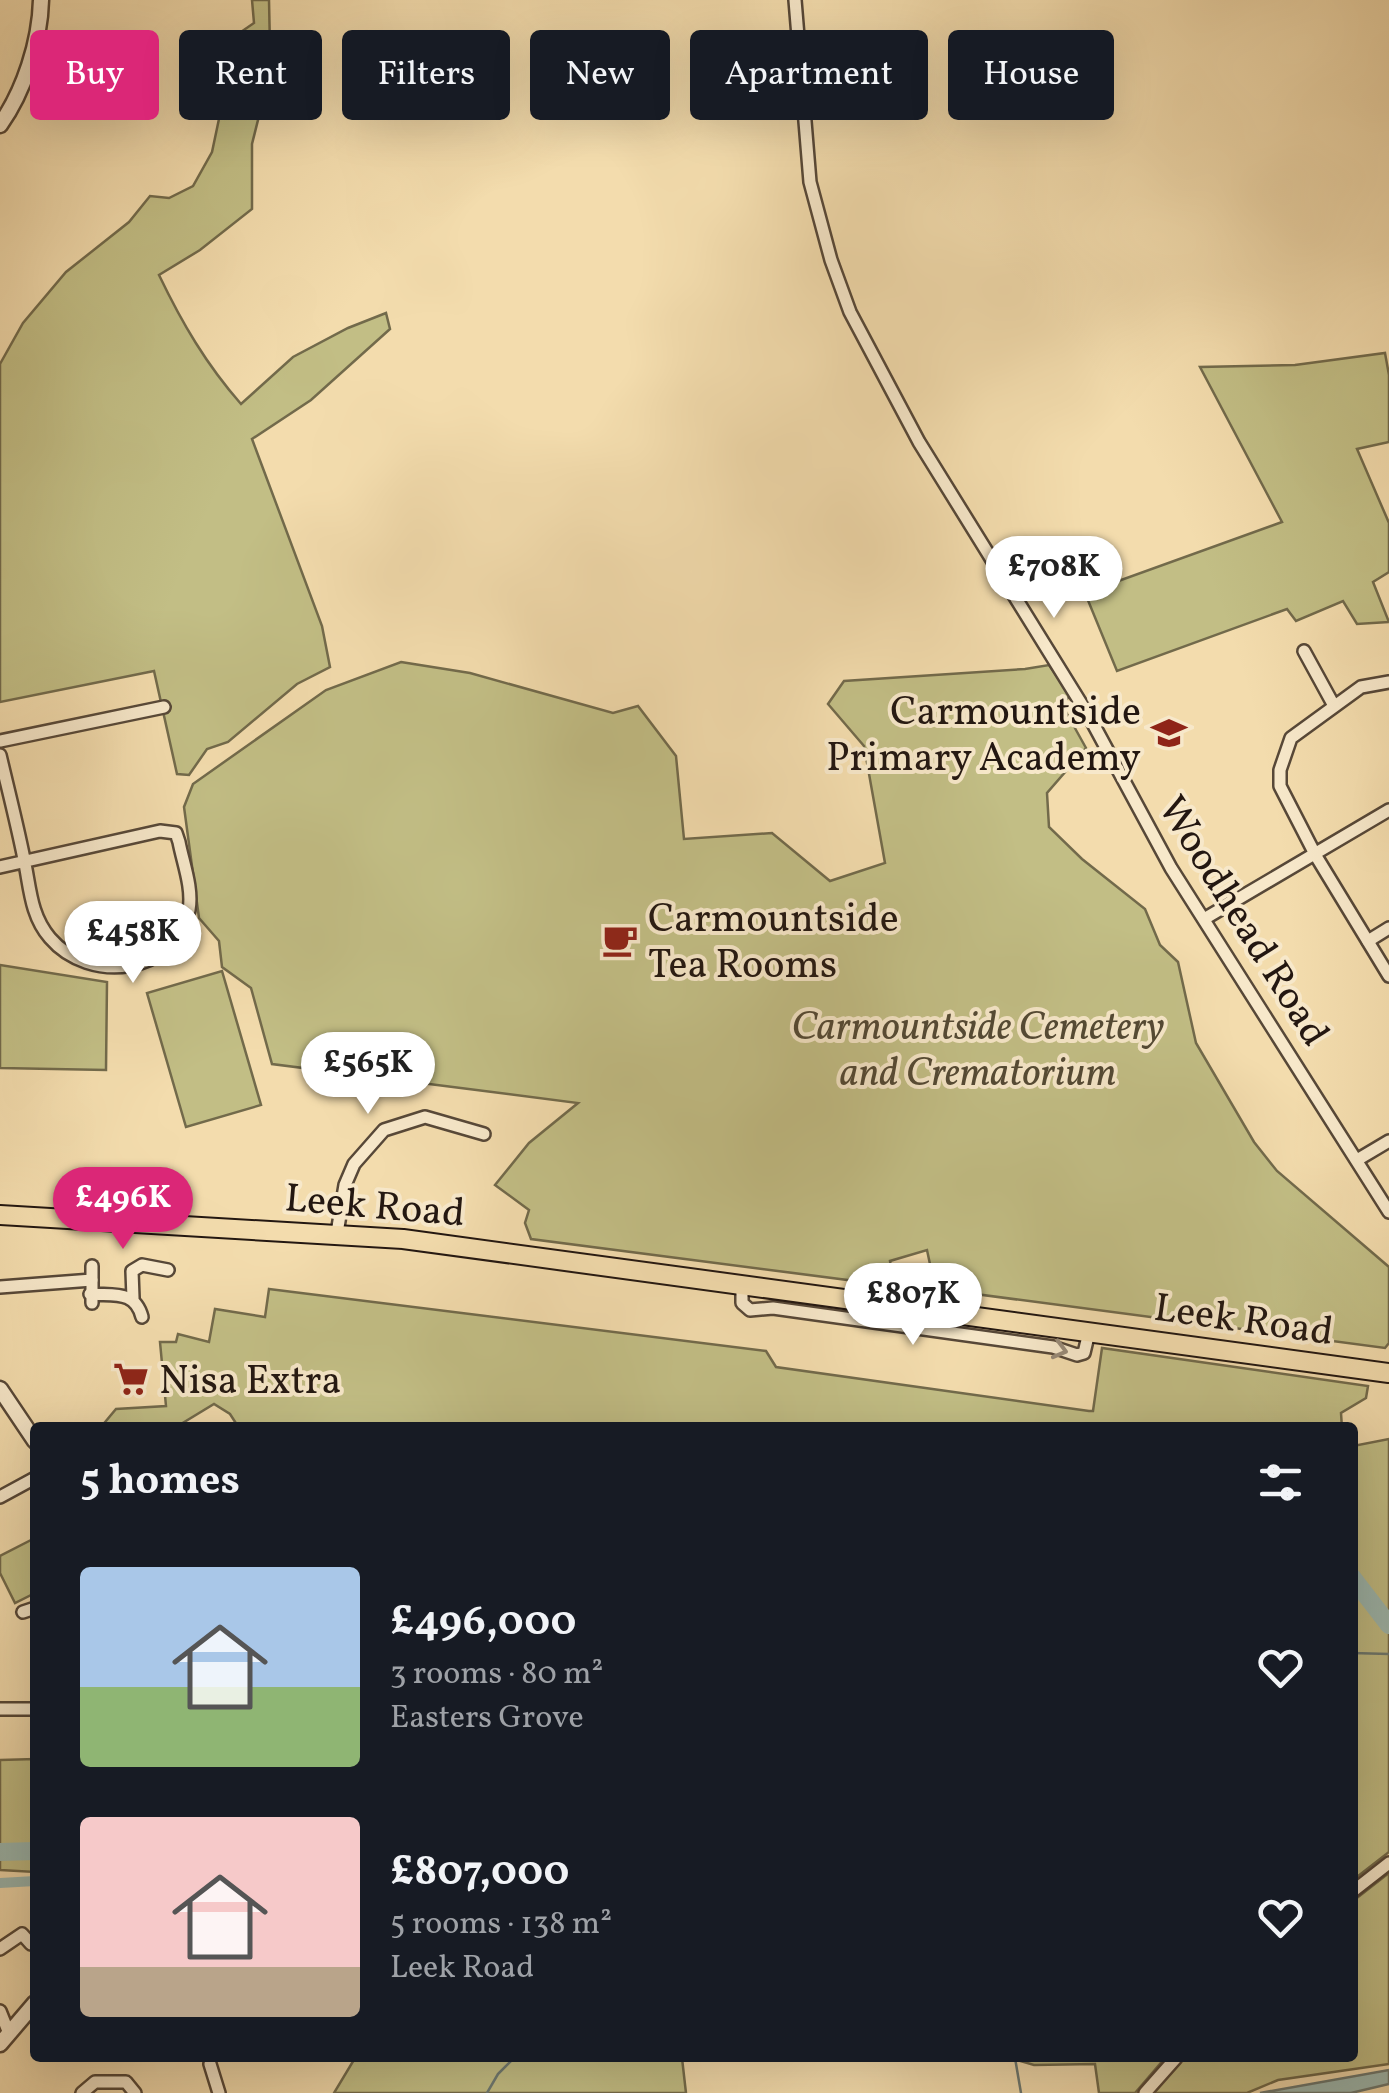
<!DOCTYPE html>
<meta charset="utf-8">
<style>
:root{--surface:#171b24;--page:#242831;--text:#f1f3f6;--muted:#9ea1a6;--accent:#db2777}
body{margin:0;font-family:Vollkorn,serif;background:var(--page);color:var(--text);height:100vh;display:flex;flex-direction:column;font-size:38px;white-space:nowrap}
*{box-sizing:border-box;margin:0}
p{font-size:32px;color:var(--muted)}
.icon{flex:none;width:55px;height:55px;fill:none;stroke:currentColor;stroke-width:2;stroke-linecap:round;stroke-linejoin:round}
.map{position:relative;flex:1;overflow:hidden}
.drawer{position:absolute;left:30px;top:1422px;width:1328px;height:640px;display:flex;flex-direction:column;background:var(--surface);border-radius:10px;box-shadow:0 10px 40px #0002}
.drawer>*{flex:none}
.top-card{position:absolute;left:30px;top:30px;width:1330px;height:90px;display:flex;gap:20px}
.price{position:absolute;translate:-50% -85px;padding:0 22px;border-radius:35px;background:#fff;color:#222;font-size:32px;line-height:65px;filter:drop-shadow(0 2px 5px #0008)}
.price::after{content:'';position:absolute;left:50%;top:60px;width:30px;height:22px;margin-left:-15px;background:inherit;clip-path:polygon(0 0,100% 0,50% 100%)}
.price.current{background:var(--accent);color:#fff}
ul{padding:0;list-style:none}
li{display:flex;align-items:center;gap:30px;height:250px;padding:0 50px}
li span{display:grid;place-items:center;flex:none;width:280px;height:200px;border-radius:10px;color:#555}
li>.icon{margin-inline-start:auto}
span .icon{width:120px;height:120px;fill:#fffc;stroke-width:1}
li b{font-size:42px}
h2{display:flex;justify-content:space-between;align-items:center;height:120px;padding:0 50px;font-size:42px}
.tag{padding:0 35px;border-radius:10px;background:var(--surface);box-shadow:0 10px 40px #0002;font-size:35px;line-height:90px}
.tag.current{background:var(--accent);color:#fff}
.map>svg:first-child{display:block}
.green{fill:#c2be85;stroke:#726a4b;stroke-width:2.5}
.water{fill:#9dbab2;stroke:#6c7972;stroke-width:2.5}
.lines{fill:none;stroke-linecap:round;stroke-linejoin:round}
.stream{stroke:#6c7972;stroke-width:2.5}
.canal{stroke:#9dbab2;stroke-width:10}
.river{stroke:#9dbab2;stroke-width:18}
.minor-casing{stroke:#574838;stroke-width:16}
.tertiary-casing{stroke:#574838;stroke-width:19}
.primary-casing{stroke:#231711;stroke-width:22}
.minor{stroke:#f7e8ca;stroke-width:11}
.tertiary{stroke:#f7e8ca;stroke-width:14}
.primary{stroke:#f3dcad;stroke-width:18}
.oneway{stroke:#988a77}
.labels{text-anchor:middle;stroke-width:8;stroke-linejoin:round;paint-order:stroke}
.poi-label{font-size:40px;fill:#231711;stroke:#f7e8ca;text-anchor:start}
.street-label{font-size:40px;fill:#231711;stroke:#f7e8ca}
.park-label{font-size:40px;font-style:italic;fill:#534934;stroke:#f7e8ca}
</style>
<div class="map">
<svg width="1389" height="2093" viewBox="0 0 1389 2093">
<rect width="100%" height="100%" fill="#f3dcad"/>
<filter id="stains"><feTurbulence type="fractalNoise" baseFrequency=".002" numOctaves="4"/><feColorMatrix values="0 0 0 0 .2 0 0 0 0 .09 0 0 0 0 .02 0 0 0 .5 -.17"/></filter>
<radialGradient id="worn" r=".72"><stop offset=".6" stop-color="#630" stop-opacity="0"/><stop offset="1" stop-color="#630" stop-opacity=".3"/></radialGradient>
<g class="green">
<path d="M252,0H269L270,48L266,88L252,144V209L200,250L159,275C182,323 206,364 241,404L293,357L348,328L386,313L390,329L311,400L252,439L322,626L330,667L297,684L228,742L207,749L189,775L177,774L154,671L0,702V364L23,323L66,272L129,222L150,196L169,198L193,186L212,152L223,100L213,57L225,43L254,23Z"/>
<path d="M1385,353L1389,375V442L1357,449L1389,523V572L1373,582L1389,622L1357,624L1343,601L1296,621L1287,609L1117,671L1085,593L1282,522L1200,367L1295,365Z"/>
<path d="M401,662L470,673L613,713L638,706L676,756L684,839L772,833L830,881L885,863L864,746L828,704L844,681L1025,669L1049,665L1071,696L1061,703L1086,748L1047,793L1049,827L1082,859L1145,909L1160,945L1178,962L1196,1043L1254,1142L1277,1171L1389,1267V1343L1385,1348L945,1290L934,1283L927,1250L890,1261L894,1286L531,1239L525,1223L529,1210L495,1185L529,1143L578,1103L272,1064L251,988L222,967L219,941L199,918L184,807L193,784L326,690Z"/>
<path d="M0,965L107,982L106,1070L0,1068Z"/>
<path d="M222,971L261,1105L186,1127L147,993Z"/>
<path d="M269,1289L766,1351L776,1367L1089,1411H1093L1102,1348L1368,1386L1366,1398L1341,1413L1342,1428H239L230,1414L214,1404L176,1427H101L116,1409L166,1406L160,1342H176L178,1334L209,1342L215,1309L265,1317Z"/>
<path d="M1389,1439V1852L1353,1880V1446Z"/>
<path d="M35,1538V1593L15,1603L0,1573V1556Z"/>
<path d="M35,1759V1872L0,1870V1760Z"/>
<path d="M1389,1873V2064L1278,2080L1247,2093H1150L1184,2058H1352L1353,1901Z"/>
<path d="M355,2058H682L686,2093H334Z"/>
<path d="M1010,2058H1165L1135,2093H1099L1095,2064L1034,2065Z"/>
</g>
<path class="water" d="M1389,2070V2084L1351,2093H1260Z"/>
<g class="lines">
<g class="stream">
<path d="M1352,1653L1389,1654"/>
<path d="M1015,2058L1021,2093"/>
<path d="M487,2093L498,2074L514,2058"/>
</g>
<path class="canal" d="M0,1883L35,1881"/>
<g class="river">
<path d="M1352,1577L1389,1625"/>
<path d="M0,1852L35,1851"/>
</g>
<defs>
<g id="minor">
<path d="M795,0L810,182L831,260L850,312L919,442L1090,718L1171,868L1389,1212"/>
<path d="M1304,651L1333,704"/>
<path d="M1389,682L1361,687L1291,738L1280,770V786L1316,856L1389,976"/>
<path d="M0,741L164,707"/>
<path d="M0,755C8,789 17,824 24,859C30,886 30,915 50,938C89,984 176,975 189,910C193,888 183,863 179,842L176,833L160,831L0,867"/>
<path d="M1204,919L1389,810"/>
<path d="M1368,941L1389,928"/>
<path d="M1357,1160L1389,1141"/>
<path d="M337,1233L345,1185L354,1164L384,1130L425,1117L484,1134"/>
<path d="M742,1285V1303L750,1310L773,1308L1053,1347L1077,1355L1084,1353L1089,1332"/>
<path d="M0,1287L92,1280"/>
<path d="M90,1294C114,1296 135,1290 142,1317"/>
<path d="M133,1298L132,1271L142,1265L168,1270"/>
<path d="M92,1303V1266"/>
<path d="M0,1497L35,1478"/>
<path d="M23,1612L35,1608"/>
<path d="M0,1709H35"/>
<path d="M1352,1892L1389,1863"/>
<path d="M0,1949L22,1934L31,1944"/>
<path d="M0,2011L8,2031"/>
<path d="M210,2064L219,2093"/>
<path d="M82,2093L95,2082H126L135,2093"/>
<path d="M1145,2093L1176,2058"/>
</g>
<g id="tertiary">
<path d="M0,125C24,91 40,42 41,0"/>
<path d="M0,1389L35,1441"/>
<path d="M0,2044L35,2003"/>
</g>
<path id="primary" d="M0,1215L403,1239L1389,1373"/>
</defs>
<use href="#minor" class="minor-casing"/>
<use href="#tertiary" class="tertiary-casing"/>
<use href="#primary" class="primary-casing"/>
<use href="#minor" class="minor"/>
<use href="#tertiary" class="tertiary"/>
<use href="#primary" class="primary"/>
</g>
<defs><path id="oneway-chevron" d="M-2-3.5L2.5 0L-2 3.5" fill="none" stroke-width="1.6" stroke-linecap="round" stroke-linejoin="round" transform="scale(2.5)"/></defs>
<use class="oneway" href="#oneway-chevron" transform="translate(1060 1350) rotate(15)"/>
<defs>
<symbol id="school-bare" viewBox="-9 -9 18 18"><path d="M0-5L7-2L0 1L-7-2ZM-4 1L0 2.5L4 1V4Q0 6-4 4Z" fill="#8f2418" stroke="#f7e8ca" stroke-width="2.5" paint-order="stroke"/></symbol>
<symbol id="cafe-bare" viewBox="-9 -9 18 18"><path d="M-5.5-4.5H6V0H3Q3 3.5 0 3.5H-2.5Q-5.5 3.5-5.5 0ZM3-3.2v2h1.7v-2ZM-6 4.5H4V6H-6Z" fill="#8f2418" stroke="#f7e8ca" stroke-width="2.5" paint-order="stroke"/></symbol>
<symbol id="supermarket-bare" viewBox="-9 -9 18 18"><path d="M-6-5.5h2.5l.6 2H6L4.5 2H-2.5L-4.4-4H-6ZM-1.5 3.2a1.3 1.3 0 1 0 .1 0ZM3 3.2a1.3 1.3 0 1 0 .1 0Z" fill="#8f2418" stroke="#f7e8ca" stroke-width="2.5" paint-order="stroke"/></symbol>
</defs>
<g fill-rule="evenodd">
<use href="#school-bare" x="1144" y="708" width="50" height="50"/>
<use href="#cafe-bare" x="595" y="915" width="50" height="50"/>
<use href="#supermarket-bare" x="106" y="1354" width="50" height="50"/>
</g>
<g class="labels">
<g class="poi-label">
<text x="1141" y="724" text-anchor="end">Carmountside<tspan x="1141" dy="46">Primary Academy</tspan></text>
<text x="648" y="931">Carmountside<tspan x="648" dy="46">Tea Rooms</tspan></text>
<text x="159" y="1393">Nisa Extra</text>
</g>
<g class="street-label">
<text transform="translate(1245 920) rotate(58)" y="14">Woodhead Road</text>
<text transform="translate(375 1204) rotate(5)" y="14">Leek Road</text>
<text transform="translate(1244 1318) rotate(8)" y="14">Leek Road</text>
</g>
<g class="park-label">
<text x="978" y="1039">Carmountside Cemetery<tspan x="978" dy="46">and Crematorium</tspan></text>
</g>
</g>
<rect width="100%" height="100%" filter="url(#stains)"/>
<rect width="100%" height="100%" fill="url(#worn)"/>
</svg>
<b class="price" style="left:1054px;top:621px">£708K</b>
<b class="price" style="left:133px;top:986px">£458K</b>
<b class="price" style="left:368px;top:1117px">£565K</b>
<b class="price current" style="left:123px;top:1252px">£496K</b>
<b class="price" style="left:913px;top:1348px">£807K</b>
<div class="top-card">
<a class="tag current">Buy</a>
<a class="tag">Rent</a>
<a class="tag">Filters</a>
<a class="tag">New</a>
<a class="tag">Apartment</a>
<a class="tag">House</a>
</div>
<section class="drawer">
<h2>5 homes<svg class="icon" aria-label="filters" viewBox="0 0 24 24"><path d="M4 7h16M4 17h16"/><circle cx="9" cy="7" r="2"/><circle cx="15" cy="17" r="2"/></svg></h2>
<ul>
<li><span style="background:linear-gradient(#a9c7e8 60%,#8fb573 0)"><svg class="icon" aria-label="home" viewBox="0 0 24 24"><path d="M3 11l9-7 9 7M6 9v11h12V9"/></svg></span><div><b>£496,000</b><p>3 rooms · 80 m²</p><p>Easters Grove</p></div><svg class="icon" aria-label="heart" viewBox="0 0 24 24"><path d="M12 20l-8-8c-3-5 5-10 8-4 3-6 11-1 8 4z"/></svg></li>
<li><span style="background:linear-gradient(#f6c9c9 75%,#b9a48a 0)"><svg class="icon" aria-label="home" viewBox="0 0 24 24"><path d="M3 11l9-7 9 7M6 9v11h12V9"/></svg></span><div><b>£807,000</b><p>5 rooms · 138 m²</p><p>Leek Road</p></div><svg class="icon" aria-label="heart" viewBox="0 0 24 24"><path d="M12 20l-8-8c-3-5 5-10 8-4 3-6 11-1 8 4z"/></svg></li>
</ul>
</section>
</div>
